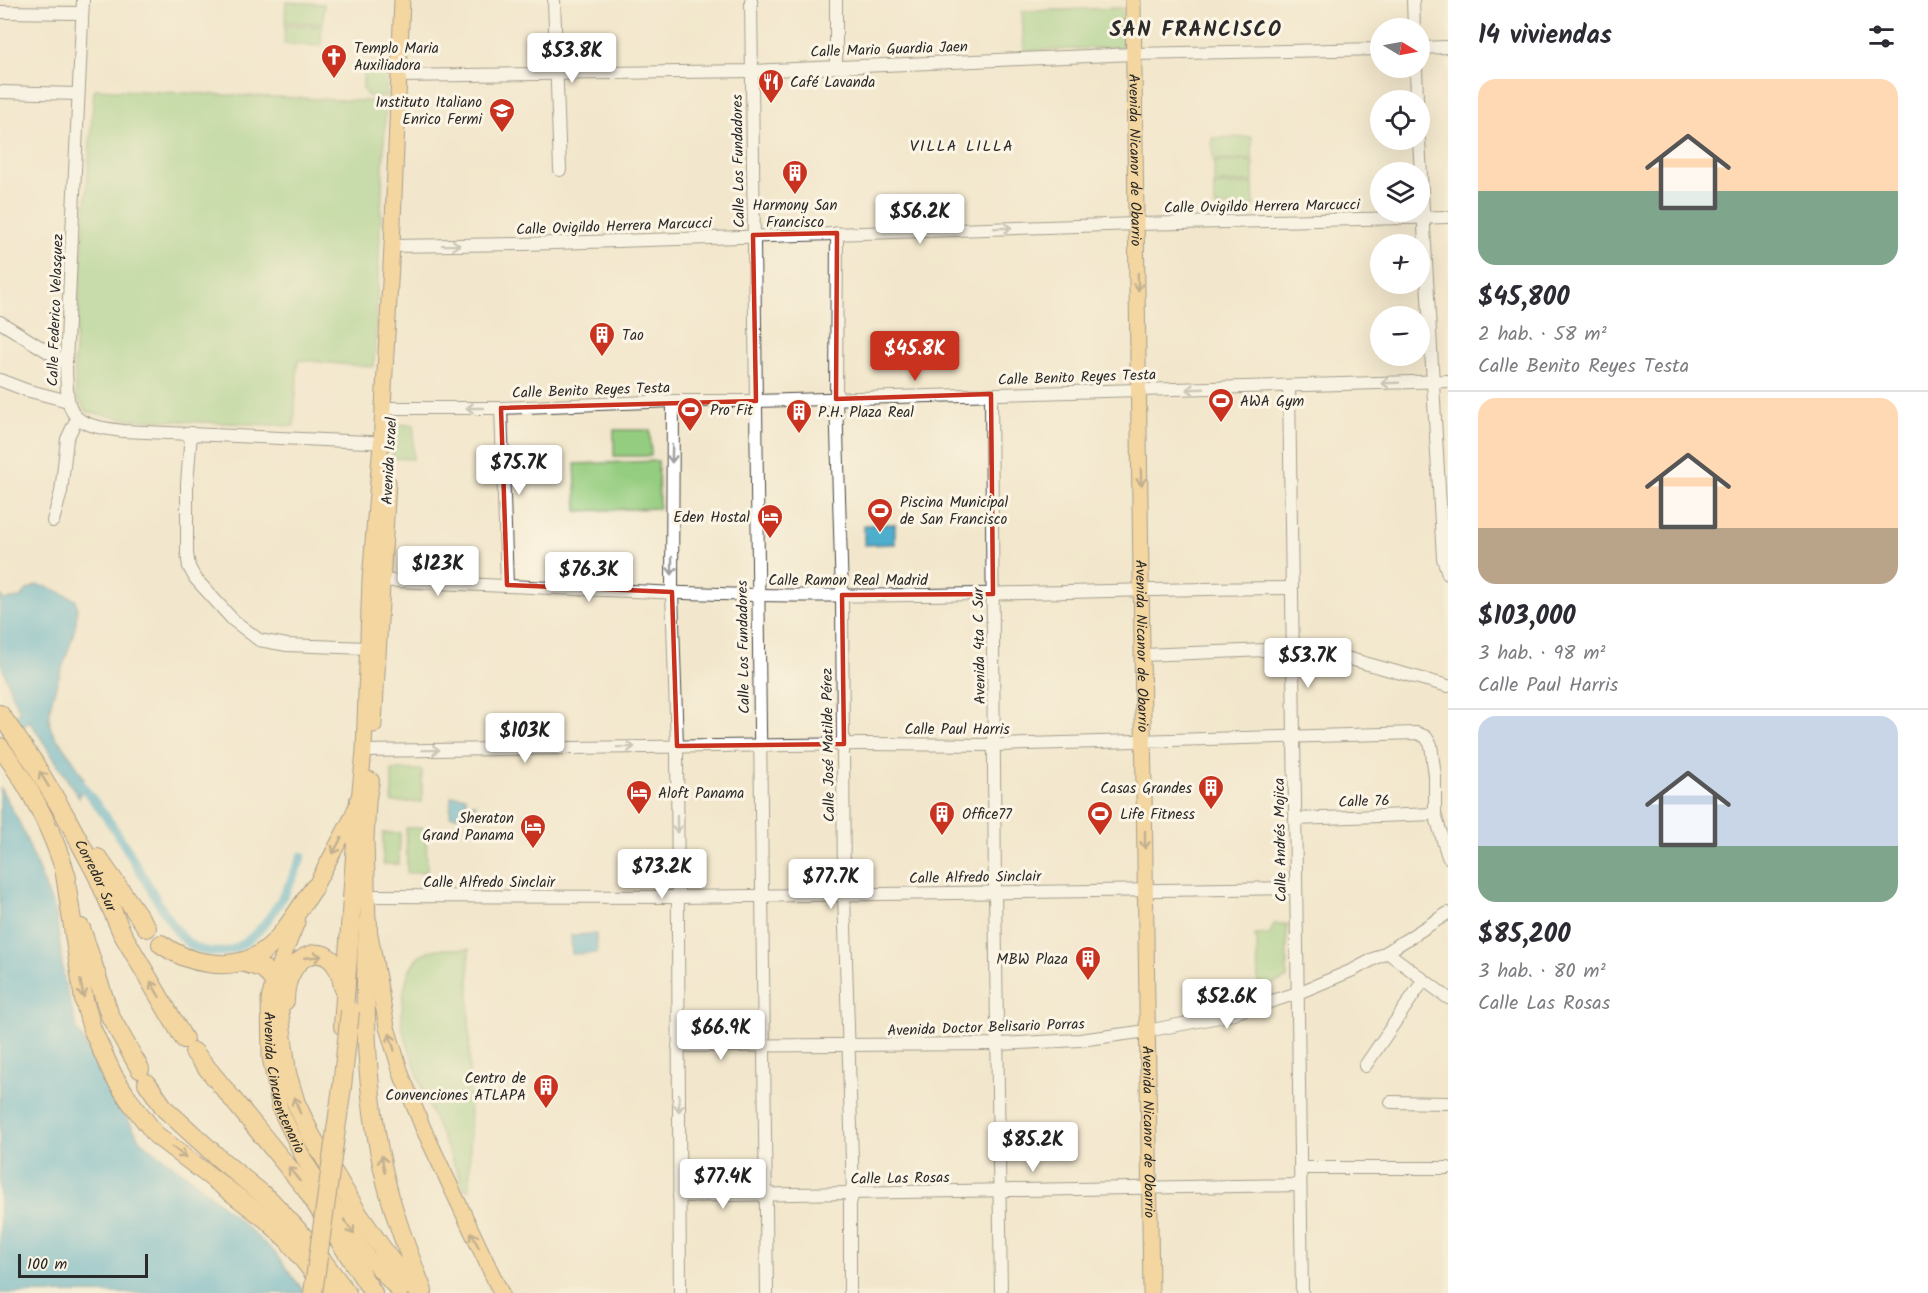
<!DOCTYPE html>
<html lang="es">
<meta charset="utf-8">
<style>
:root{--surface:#fff;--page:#f2f2f3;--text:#2b2b33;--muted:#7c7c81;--line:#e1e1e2;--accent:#c8321e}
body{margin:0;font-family:Kalam,sans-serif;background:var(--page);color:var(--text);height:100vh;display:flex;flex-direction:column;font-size:22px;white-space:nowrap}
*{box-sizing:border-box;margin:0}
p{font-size:20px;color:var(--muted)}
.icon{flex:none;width:33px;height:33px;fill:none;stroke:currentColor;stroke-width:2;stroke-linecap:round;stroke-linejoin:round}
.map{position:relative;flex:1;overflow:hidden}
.drawer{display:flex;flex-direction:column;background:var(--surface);width:480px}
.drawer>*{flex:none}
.needle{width:39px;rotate:100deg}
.buttons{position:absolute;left:1370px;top:18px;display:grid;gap:12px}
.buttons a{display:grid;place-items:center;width:60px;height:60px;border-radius:50%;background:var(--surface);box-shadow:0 6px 24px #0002;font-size:30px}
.scale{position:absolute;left:18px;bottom:15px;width:130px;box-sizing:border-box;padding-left:6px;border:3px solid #2b2b2b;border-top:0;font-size:16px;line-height:21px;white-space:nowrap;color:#2b2b2b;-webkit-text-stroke:4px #fcf5e5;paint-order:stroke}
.price{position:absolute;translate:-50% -51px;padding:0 14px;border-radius:6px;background:#fff;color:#222;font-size:20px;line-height:39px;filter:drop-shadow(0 2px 3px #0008)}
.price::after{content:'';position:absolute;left:50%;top:36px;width:18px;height:14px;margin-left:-9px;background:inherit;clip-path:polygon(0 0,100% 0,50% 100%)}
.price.selected{background:var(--accent);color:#fff}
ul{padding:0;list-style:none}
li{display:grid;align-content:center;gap:12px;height:318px;padding:0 30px}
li+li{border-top:2px solid var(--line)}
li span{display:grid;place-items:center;height:186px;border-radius:18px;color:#555}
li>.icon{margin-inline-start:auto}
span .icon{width:108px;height:108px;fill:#fffc;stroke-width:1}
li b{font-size:26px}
h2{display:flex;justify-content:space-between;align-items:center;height:72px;padding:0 30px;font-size:26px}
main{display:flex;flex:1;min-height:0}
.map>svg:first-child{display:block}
.green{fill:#95cd80;stroke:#607c56;stroke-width:1.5}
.water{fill:#4eaecd;stroke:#3c6c7c;stroke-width:1.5}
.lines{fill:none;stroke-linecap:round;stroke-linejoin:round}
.canal{stroke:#4eaecd;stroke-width:9}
.minor-casing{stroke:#494743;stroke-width:14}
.major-casing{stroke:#494743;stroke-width:17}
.highway-casing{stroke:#494743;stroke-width:20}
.minor{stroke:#fff;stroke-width:12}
.major{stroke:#f7c06c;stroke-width:15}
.highway{stroke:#f7c06c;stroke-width:18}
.highway-bridge-casing{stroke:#494743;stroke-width:20;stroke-linecap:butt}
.highway-bridge{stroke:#f7c06c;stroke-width:18}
.oneway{stroke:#a0a0a0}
.oneway2{stroke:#876e48}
.marked{fill:none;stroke:#c8321e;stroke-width:4.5;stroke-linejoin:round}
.labels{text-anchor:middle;stroke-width:6;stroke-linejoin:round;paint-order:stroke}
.poi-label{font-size:15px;fill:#2b2b2b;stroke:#fcf5e5;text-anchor:start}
.street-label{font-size:15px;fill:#2b2b2b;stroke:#fcf5e5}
.neighbourhood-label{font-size:16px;letter-spacing:1.5px;fill:#2b2b2b;stroke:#fcf5e5}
.district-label{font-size:21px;font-weight:bold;letter-spacing:1.5px;fill:#2b2b2b;stroke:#fcf5e5}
</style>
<main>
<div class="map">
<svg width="1448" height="1293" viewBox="0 0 1448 1293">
<rect width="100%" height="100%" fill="#fcf5e5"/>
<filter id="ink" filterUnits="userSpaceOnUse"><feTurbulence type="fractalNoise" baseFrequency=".0167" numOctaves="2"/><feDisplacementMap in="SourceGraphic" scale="12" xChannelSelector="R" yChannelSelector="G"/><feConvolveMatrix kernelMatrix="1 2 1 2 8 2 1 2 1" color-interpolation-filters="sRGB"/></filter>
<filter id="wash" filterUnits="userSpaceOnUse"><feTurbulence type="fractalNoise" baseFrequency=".008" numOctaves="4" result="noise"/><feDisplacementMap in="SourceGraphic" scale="24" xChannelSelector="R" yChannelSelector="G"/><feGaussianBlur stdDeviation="1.35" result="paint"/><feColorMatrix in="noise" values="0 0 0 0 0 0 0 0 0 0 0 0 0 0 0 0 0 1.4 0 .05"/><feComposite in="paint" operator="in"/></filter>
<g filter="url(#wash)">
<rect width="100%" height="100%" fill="#f2e7cc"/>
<g class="green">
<path d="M286,2L324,4L323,24L285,22Z"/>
<path d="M1122,8L1123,47L1024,51L1022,11Z"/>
<path d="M285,25L322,26L321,46L284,44Z"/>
<path d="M373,63H388L386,97L368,96L363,90C363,77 361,68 373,63Z"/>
<path d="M94,89L386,102L374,367L298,360L294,426L127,419L87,412L76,396L74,364Z"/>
<path d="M1252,137V159L1213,160L1212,138Z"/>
<path d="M1253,161V182L1214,183V162Z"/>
<path d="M1253,184L1254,206L1214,207V185Z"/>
<path d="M393,424L414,425L413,459L392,458Z"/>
<path d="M614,430H650L651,456H614Z"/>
<path d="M658,461L659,508L577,511L575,464Z"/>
<rect x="392" y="770" width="30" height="32"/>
<path d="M406,828H426L427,872L407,873Z"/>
<path d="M383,833H400L399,864H383Z"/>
<path d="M1274,924H1287V979L1258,989L1257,938H1255V935L1270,934Z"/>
<path d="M437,949H469L470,1190L465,1189L427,1103L402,1028C401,1008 403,964 424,953C427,951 433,950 437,949Z"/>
</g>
<g class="water">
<path d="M895,524V544L864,545V525Z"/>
<path d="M37,585L51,588L76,600C84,637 40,700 51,729C54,737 62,744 67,752C74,760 79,770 84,779L79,798L30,721L19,731L11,721L20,710L13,698L0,660V594L4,600L20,598L27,590Z"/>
<path d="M0,787L21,826L56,914L64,980L77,1029L115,1100L142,1142L196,1182L274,1252L305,1293H0Z"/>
<path d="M451,796H466V803H476L475,816H450Z"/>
<path d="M596,934L597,953L572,954L571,935Z"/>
</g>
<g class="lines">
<path class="canal" d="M76,778C90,796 105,814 117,833C131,855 144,878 157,900C166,915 176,933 190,944C196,949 207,952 216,952C257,954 289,889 302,856"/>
</g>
</g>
<g filter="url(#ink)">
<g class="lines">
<defs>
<g id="minor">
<path d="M83,0L66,363C67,417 68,424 123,431L390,443"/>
<path d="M554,0L560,170"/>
<path d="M751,0L767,1293"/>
<path d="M1413,0L1414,28"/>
<path d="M0,12L82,13"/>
<path d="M1419,48L1448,47"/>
<path d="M836,66V0"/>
<path d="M1416,68L1417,100"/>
<path d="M399,76L752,71L1134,54L1380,49"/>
<path d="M0,92L78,94"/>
<path d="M1419,140L1443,558L1448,574"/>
<path d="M837,233L836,399L842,595L844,894L853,1194L850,1203V1293"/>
<path d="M392,246L524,244L1137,224L1448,217"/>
<path d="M0,322L66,363"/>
<path d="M0,380L26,390L68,401"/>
<path d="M1289,386L1302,1293"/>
<path d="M991,394L995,892L1001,1293"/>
<path d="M673,401L672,592L677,746L680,1293"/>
<path d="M383,408H501L673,401H756L1448,381"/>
<path d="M501,408L507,585"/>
<path d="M191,433L187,484V553L189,567L195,578L233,620L259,640L287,645L367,648"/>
<path d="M53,521L61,492L67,439L77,418"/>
<path d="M375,580C502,586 630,592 757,595C935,598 1113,589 1291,588"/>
<path d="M1143,655L1292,649"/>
<path d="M1339,656L1448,686"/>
<path d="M364,751L863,744L995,745L1417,733L1426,737L1431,745L1435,776V814L1448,857"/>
<path d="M1295,819L1435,814"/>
<path d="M367,896L677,897L1296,888"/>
<path d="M1387,952L1448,998"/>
<path d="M678,1046L998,1044L1080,1040L1147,1031L1224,1016L1298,993L1353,970L1387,952L1448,913"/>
<path d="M1365,1066L1423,981"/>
<path d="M1391,1102L1448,1103"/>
<path d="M1300,1168H1448"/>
<path d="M679,1196L1300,1185"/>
</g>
<g id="major">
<path id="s1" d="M1133,0L1151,1293"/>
<path d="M374,725L388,482"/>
<path d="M368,803L366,839L368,923L387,1027L402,1076L423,1128L501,1293"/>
<path d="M309,898L351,819L359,800L364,751L370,580L381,443L392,246L402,0"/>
<path id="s2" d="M297,922L274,979L269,1000L270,1057L280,1109L305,1161L368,1257L400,1293"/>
</g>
<g id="highway">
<path id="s3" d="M0,714L33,761L65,815L97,875L122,933L184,1039"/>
<path d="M0,747C30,786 53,831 67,878"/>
<path d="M364,814L370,781"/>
<path d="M98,858L147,928"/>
<path d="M64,868L84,1000L92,1029L113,1075L129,1100L156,1135L266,1219L288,1240L329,1293"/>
<path d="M368,923C363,1005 365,1088 383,1169C392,1211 408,1252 423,1291"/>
<path d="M81,928L110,1016L140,1069"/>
<path d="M161,944C175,954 190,961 208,963C267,972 284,929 314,888"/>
<path d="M245,963L264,969L276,984L287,1073L296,1103L312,1137L359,1215L389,1258L412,1286L420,1293"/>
<path d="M285,1001C285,949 336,934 343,987"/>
<path d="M343,1026L359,800"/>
<path d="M194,1052L306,1189L373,1293"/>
<path d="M147,1083L165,1109L222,1161L271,1201L306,1239L347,1293"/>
</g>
</defs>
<use href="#minor" class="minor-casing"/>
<use href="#major" class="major-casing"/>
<use href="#highway" class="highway-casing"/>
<use href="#minor" class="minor"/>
<use href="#major" class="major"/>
<use href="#highway" class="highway"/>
<defs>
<path id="highway-bridge" d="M313,1293L342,1087L350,1011"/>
</defs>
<use href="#highway-bridge" class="highway-bridge-casing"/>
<use href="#highway-bridge" class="highway-bridge"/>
</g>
<defs><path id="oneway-shaft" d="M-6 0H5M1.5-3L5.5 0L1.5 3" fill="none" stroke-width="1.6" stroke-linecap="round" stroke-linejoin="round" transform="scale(1.5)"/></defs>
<g class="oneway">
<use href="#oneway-shaft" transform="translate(1003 228) rotate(-2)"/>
<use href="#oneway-shaft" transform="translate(451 245) rotate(-1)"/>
<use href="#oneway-shaft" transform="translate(1390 383) rotate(178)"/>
<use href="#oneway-shaft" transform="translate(1195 389) rotate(178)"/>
<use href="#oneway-shaft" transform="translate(475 408) rotate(-180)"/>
<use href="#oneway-shaft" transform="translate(672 454) rotate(91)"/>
<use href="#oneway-shaft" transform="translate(672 566) rotate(90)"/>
<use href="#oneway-shaft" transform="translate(626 747) rotate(-1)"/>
<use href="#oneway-shaft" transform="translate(431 750) rotate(-1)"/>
<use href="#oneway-shaft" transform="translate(677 824) rotate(90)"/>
<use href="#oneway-shaft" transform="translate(679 1103) rotate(90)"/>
</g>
<g class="oneway2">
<use href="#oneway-shaft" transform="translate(1138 282) rotate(89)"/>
<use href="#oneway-shaft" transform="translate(1141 477) rotate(89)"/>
<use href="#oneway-shaft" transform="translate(44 779) rotate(-121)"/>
<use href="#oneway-shaft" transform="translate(1145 840) rotate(90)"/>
<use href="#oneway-shaft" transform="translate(337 846) rotate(118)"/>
<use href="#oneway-shaft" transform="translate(313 957) rotate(-6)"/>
<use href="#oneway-shaft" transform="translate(82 989) rotate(80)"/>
<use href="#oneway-shaft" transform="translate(155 989) rotate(-120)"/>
<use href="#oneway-shaft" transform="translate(392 1042) rotate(-106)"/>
<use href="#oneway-shaft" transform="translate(297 1105) rotate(-111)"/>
<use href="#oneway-shaft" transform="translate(179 1152) rotate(37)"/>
<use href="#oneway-shaft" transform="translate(383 1164) rotate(-101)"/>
<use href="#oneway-shaft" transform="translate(294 1174) rotate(-129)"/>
<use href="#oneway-shaft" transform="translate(349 1227) rotate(56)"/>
<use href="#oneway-shaft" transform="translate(475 1240) rotate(-116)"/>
</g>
</g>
<path d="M0 0H1448V1293H0ZM837,233L836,399L991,394L993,594L842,595L844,744L677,746L672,592L507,585L501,408L756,401L753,235Z" fill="#f2e7cc" fill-opacity=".55" fill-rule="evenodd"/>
<path class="marked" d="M837,233L836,399L991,394L993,594L842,595L844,744L677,746L672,592L507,585L501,408L756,401L753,235Z"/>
<defs>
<symbol id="church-pin" viewBox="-11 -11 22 30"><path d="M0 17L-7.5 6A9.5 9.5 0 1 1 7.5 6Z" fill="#c8321e" stroke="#fcf5e5"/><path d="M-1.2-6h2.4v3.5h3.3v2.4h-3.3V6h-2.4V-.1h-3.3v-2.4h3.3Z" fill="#fff"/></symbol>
<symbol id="restaurant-pin" viewBox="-11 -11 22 30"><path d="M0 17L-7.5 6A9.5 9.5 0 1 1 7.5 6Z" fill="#c8321e" stroke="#fcf5e5"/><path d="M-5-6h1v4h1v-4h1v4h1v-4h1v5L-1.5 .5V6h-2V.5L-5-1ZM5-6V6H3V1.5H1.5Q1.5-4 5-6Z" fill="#fff"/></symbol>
<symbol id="school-pin" viewBox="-11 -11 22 30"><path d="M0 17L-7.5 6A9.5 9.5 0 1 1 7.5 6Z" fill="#c8321e" stroke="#fcf5e5"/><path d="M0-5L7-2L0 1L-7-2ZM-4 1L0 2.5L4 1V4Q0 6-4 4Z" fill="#fff"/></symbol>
<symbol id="building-pin" viewBox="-11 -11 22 30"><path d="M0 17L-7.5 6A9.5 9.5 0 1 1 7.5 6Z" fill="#c8321e" stroke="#fcf5e5"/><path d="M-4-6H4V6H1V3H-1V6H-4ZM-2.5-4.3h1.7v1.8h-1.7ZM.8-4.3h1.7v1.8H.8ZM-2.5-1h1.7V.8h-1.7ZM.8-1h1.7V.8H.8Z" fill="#fff"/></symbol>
<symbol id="stadium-pin" viewBox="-11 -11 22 30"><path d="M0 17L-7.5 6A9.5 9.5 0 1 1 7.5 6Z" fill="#c8321e" stroke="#fcf5e5"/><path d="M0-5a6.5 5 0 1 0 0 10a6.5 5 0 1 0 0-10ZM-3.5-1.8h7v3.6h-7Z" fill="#fff"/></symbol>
<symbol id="hotel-pin" viewBox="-11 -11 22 30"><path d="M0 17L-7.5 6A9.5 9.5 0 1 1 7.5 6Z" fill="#c8321e" stroke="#fcf5e5"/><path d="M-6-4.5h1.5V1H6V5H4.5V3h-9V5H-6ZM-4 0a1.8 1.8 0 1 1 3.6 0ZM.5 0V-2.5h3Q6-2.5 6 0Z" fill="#fff"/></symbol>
</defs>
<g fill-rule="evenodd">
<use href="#church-pin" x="319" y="42" width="30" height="40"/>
<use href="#restaurant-pin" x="756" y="67" width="30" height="40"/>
<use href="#school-pin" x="487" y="96" width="30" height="40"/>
<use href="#building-pin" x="780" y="158" width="30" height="40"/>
<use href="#building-pin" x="587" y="320" width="30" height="40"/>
<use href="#stadium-pin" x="1206" y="386" width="30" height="40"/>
<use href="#stadium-pin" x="675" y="395" width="30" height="40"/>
<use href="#building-pin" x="784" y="397" width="30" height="40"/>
<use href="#stadium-pin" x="865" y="496" width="30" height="40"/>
<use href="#hotel-pin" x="755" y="502" width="30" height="40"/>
<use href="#building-pin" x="1196" y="773" width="30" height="40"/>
<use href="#hotel-pin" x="624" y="778" width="30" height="40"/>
<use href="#building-pin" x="927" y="799" width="30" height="40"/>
<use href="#stadium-pin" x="1085" y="799" width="30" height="40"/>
<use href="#hotel-pin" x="518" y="812" width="30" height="40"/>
<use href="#building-pin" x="1073" y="944" width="30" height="40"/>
<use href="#building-pin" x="531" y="1072" width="30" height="40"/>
</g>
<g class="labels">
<g class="poi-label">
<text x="354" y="53">Templo Maria<tspan x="354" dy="17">Auxiliadora</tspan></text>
<text x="790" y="87">Café Lavanda</text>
<text x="482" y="107" text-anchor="end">Instituto Italiano<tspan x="482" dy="17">Enrico Fermi</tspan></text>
<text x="795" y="210" text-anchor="middle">Harmony San<tspan x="795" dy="17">Francisco</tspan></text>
<text x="622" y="340">Tao</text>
<text x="1240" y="406">AWA Gym</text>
<text x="710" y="415">Pro Fit</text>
<text x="818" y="417">P.H. Plaza Real</text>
<text x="900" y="507">Piscina Municipal<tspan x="900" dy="17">de San Francisco</tspan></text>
<text x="750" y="522" text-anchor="end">Eden Hostal</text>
<text x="1192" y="793" text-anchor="end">Casas Grandes</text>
<text x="658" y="798">Aloft Panama</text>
<text x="962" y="819">Office77</text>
<text x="1120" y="819">Life Fitness</text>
<text x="514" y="823" text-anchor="end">Sheraton<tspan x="514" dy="17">Grand Panama</tspan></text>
<text x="1068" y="964" text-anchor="end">MBW Plaza</text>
<text x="526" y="1083" text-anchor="end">Centro de<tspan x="526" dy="17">Convenciones ATLAPA</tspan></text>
</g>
<g class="street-label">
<text transform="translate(889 49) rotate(-2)" y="5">Calle Mario Guardia Jaen</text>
<text transform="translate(738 161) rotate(-91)" y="5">Calle Los Fundadores</text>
<text dy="5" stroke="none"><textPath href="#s1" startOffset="160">Avenida Nicanor de Obarrio</textPath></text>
<text transform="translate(1262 206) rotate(-1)" y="5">Calle Ovigildo Herrera Marcucci</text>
<text transform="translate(614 226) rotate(-2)" y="5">Calle Ovigildo Herrera Marcucci</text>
<text transform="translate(55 310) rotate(-88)" y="5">Calle Federico Velasquez</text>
<text transform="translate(1077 377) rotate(-2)" y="5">Calle Benito Reyes Testa</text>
<text transform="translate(591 390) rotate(-2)" y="5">Calle Benito Reyes Testa</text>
<text transform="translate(389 461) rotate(-87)" y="5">Avenida Israel</text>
<text x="848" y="585">Calle Ramon Real Madrid</text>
<text transform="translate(979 646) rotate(-91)" y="5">Avenida 4ta C Sur</text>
<text dy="5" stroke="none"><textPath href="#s1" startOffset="646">Avenida Nicanor de Obarrio</textPath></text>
<text transform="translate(743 647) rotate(-91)" y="5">Calle Los Fundadores</text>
<text x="957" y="734">Calle Paul Harris</text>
<text transform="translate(828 745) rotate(-91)" y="5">Calle José Matilde Pérez</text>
<text transform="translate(1364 801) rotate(-2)" y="5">Calle 76</text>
<text transform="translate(1280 840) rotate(-91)" y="5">Calle Andrés Mojica</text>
<text dy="5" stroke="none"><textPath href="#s3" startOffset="188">Corredor Sur</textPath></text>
<text transform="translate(975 877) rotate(-1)" y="5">Calle Alfredo Sinclair</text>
<text x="489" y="887">Calle Alfredo Sinclair</text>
<text transform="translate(986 1027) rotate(-2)" y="5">Avenida Doctor Belisario Porras</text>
<text dy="5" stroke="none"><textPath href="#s2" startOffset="168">Avenida Cincuentenario</textPath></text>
<text dy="5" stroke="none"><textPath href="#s1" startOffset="1132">Avenida Nicanor de Obarrio</textPath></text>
<text transform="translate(900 1178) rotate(-1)" y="5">Calle Las Rosas</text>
</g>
<g class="neighbourhood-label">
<text x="962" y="151">VILLA LILLA</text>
</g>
<g class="district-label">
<text x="1196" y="36">SAN FRANCISCO</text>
</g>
</g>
</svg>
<div class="buttons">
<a><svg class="needle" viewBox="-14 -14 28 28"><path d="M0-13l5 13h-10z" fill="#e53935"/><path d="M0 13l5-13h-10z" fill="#7c7c81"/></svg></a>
<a><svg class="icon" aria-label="locate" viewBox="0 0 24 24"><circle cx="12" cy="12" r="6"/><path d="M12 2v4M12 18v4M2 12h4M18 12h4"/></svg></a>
<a><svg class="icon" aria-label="layers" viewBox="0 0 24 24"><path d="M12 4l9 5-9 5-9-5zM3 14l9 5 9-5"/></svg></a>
<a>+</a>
<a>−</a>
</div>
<div class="scale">100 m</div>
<b class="price" style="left:572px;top:84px">$53.8K</b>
<b class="price" style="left:920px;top:245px">$56.2K</b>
<b class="price selected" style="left:915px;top:382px">$45.8K</b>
<b class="price" style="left:519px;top:496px">$75.7K</b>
<b class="price" style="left:438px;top:597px">$123K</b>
<b class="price" style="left:589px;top:603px">$76.3K</b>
<b class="price" style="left:1308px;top:689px">$53.7K</b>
<b class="price" style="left:525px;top:764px">$103K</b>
<b class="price" style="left:662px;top:900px">$73.2K</b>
<b class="price" style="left:831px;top:910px">$77.7K</b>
<b class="price" style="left:1227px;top:1030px">$52.6K</b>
<b class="price" style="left:721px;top:1061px">$66.9K</b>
<b class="price" style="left:1033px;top:1173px">$85.2K</b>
<b class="price" style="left:723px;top:1210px">$77.4K</b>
</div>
<section class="drawer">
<h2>14 viviendas<svg class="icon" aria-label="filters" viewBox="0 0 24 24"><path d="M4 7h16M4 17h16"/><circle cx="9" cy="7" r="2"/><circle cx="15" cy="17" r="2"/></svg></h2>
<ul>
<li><span style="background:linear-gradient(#ffd9b3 60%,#7fa58c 0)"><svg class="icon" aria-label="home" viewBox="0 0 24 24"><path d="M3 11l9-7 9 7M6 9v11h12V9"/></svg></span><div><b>$45,800</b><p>2 hab. · 58 m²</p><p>Calle Benito Reyes Testa</p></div></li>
<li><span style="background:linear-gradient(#ffd9b3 70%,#b9a48a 0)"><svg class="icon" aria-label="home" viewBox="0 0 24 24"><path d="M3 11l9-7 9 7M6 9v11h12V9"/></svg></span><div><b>$103,000</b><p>3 hab. · 98 m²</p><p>Calle Paul Harris</p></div></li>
<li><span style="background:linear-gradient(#c9d6e8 70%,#7fa58c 0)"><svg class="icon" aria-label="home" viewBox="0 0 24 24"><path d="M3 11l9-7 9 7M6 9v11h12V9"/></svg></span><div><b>$85,200</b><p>3 hab. · 80 m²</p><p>Calle Las Rosas</p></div></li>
</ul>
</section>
</main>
